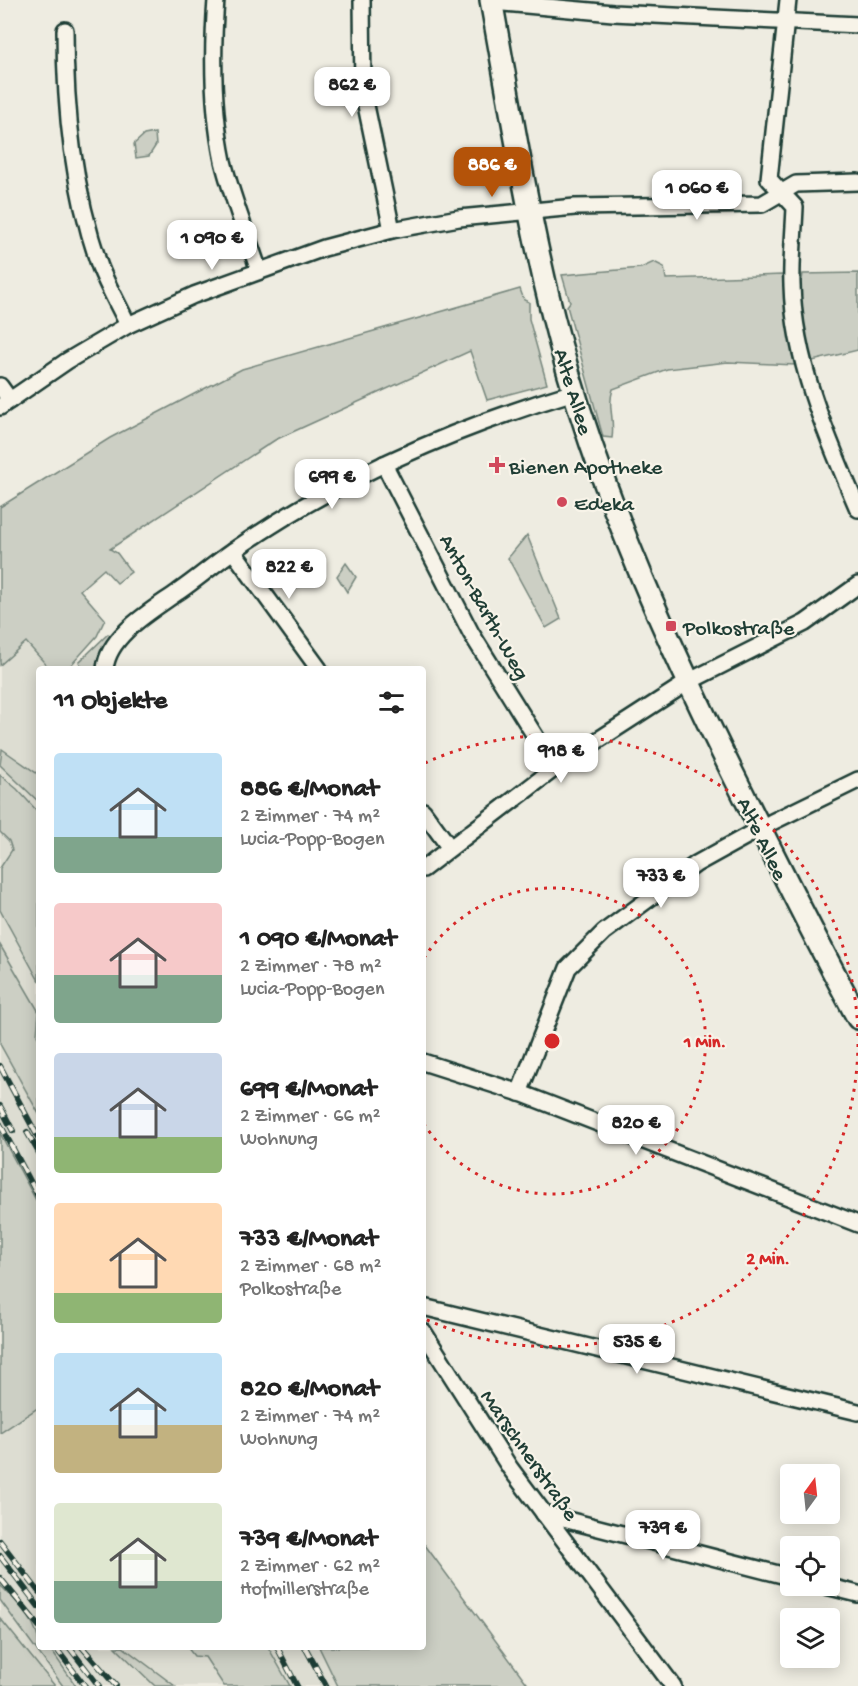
<!DOCTYPE html>
<html lang="de">
<meta charset="utf-8">
<style>
:root{--surface:#fff;--page:#f2f2f2;--text:#222;--muted:#767676;--accent:#b45309}
body{margin:0;font-family:"Gochi Hand",sans-serif;background:var(--page);color:var(--text);height:100vh;display:flex;flex-direction:column;font-size:22px;white-space:nowrap}
*{box-sizing:border-box;margin:0}
p{font-size:20px;color:var(--muted)}
.icon{flex:none;width:33px;height:33px;fill:none;stroke:currentColor;stroke-width:2;stroke-linecap:round;stroke-linejoin:round}
.map{position:relative;flex:1;overflow:hidden}
.sheet{position:absolute;left:36px;top:666px;width:390px;height:984px;display:flex;flex-direction:column;background:var(--surface);border-radius:6px;box-shadow:0 3px 15px #0003}
.sheet>*{flex:none}
.needle{width:39px;rotate:15deg}
.buttons{position:absolute;left:780px;top:1464px;display:grid;gap:12px}
.buttons a{display:grid;place-items:center;width:60px;height:60px;border-radius:6px;background:var(--surface);box-shadow:0 3px 15px #0003;font-size:30px}
.price{position:absolute;translate:-50% -51px;padding:0 14px;border-radius:12px;background:#fff;color:#222;font-size:20px;line-height:39px;filter:drop-shadow(0 2px 3px #0008)}
.price::after{content:'';position:absolute;left:50%;top:36px;width:18px;height:14px;margin-left:-9px;background:inherit;clip-path:polygon(0 0,100% 0,50% 100%)}
.price.current{background:var(--accent);color:#fff}
ul{padding:0;list-style:none}
li{display:flex;align-items:center;gap:18px;height:150px;padding:0 18px}
li span{display:grid;place-items:center;flex:none;width:168px;height:120px;border-radius:6px;color:#555}
li>.icon{margin-inline-start:auto}
span .icon{width:72px;height:72px;fill:#fffc;stroke-width:1}
li b{font-size:26px}
h2{display:flex;justify-content:space-between;align-items:center;height:72px;padding:0 18px;font-size:26px}
.map>svg:first-child{display:block}
.built{fill:#ddddd2}
.green{fill:#cccfc4;stroke:#76867c;stroke-width:1.5}
.lines{fill:none;stroke-linecap:round;stroke-linejoin:round}
.street-casing{stroke:#1f3d34;stroke-width:20}
.secondary-casing{stroke:#1f3d34;stroke-width:26}
.street{stroke:#f7f3e8;stroke-width:15}
.secondary{stroke:#f7f3e8;stroke-width:21}
.rail-casing{stroke:#1f3d34;stroke-width:6}
.rail{stroke:#f7f3e8;stroke-width:4;stroke-dasharray:11;stroke-linecap:butt}
.ring{fill:none;stroke:#d62828;stroke-width:3;stroke-dasharray:3 6}
.poi-dot{fill:#d1495b;stroke:#f7f3e8;stroke-width:2}
.labels{text-anchor:middle;stroke-width:4.5;stroke-linejoin:round;paint-order:stroke}
.street-label{font-size:22px;fill:#1f3d34;stroke:#f7f3e8}
.poi-label{font-size:22px;fill:#1f3d34;stroke:#f7f3e8;text-anchor:start}
.centre{fill:#d62828;stroke:#f7f3e8;stroke-width:3}
.ring-label{font-size:18px;text-anchor:middle;font-weight:bold;fill:#d62828;stroke:#f7f3e8;stroke-width:4.5;stroke-linejoin:round;paint-order:stroke}
</style>
<div class="map">
<svg width="858" height="1686" viewBox="0 0 858 1686">
<rect width="100%" height="100%" fill="#eeece1"/>
<filter id="ink" filterUnits="userSpaceOnUse"><feTurbulence type="fractalNoise" baseFrequency=".0167" numOctaves="2"/><feDisplacementMap in="SourceGraphic" scale="12" xChannelSelector="R" yChannelSelector="G"/><feConvolveMatrix kernelMatrix="1 2 1 2 8 2 1 2 1" color-interpolation-filters="sRGB"/></filter>
<g filter="url(#ink)">
<g class="built">
<path d="M24,635L55,669H39V1012L0,945V658Z"/>
<path d="M0,1044L39,1114V1647H319L338,1686H0Z"/>
</g>
<g class="green">
<path d="M155,133L156,145L149,156L136,158L134,144L144,135Z"/>
<path d="M654,262L664,267L666,279L782,275L783,280H802L803,274L858,273V350L796,365L728,362L667,369L613,389C607,408 615,418 612,438L603,437L567,306L570,302L562,275L641,268Z"/>
<path d="M520,289L524,300L529,302V319L547,384L487,400L470,351L275,440L110,549L117,553L131,572L117,583L104,569L80,590L105,619L97,636L71,665L73,669H50L26,642L0,665V507L110,438L242,369Z"/>
<path d="M527,535L561,619L546,628L508,558Z"/>
<path d="M346,563L356,577L347,592L337,576Z"/>
<path d="M108,634L112,636L102,650L97,669H83L79,662Z"/>
<path d="M2,749L39,775V802L0,765Z"/>
<path d="M0,775L17,789L39,813V981L0,910V868L12,850L9,841L0,832Z"/>
<path d="M0,945L39,1012L37,1035L39,1039V1114L0,1044Z"/>
<path d="M0,1133L39,1206V1407L0,1433Z"/>
<path d="M425,1545L529,1686H338L319,1647H423V1546Z"/>
<path d="M0,1585C17,1602 39,1622 39,1647H49L76,1686H63L0,1600Z"/>
<path d="M0,1618L55,1686H0Z"/>
<path d="M115,1647H123L175,1686H155Z"/>
<path d="M187,1647H268L290,1686H224L205,1657L194,1656Z"/>
</g>
<g class="lines">
<defs>
<g id="street">
<path d="M216,0C212,53 212,108 223,161C232,198 247,235 259,271"/>
<path d="M362,0L363,91L392,230"/>
<path d="M788,0L769,179L795,207C794,233 791,260 792,285C794,363 828,439 858,509"/>
<path d="M492,2L613,13L858,25"/>
<path d="M65,30C65,111 73,189 100,267C108,287 119,306 128,325"/>
<path d="M0,386L10,400"/>
<path d="M0,407L67,361L128,325L194,295L324,248L392,230L459,218L575,207L762,204L796,184L858,182"/>
<path d="M384,464L471,633L555,768"/>
<path d="M233,551L319,669"/>
<path d="M105,669C108,635 153,610 178,592C197,579 214,564 233,551C336,479 454,428 574,392"/>
<path d="M423,811L450,848"/>
<path d="M423,869L555,768L688,682L805,623L858,585"/>
<path d="M423,1062L523,1094L858,1224"/>
<path d="M519,1093L568,968L604,932L696,864L772,822L858,780"/>
<path d="M423,1307L858,1412"/>
<path d="M423,1331L510,1468L673,1686"/>
<path d="M544,1514L790,1577"/>
<path d="M826,1586L858,1594"/>
</g>
<path id="secondary" d="M491,0C514,125 533,253 569,375C610,514 669,645 733,774C774,856 814,937 858,1018"/>
</defs>
<use href="#street" class="street-casing"/>
<use href="#secondary" class="secondary-casing"/>
<use href="#street" class="street"/>
<use href="#secondary" class="secondary"/>
<defs>
<g id="rail">
<path d="M0,1066L39,1139"/>
<path d="M0,1106L13,1131"/>
<path d="M0,1124L39,1198"/>
<path d="M27,1132L39,1153"/>
<path d="M0,1541L39,1592"/>
<path d="M0,1556L39,1607"/>
<path d="M0,1578L39,1626"/>
<path d="M55,1647L85,1686"/>
<path d="M69,1647L99,1686"/>
<path d="M82,1647L116,1686"/>
<path d="M277,1647L297,1686"/>
<path d="M305,1647L326,1686"/>
</g>
</defs>
<use href="#rail" class="rail-casing"/>
<use href="#rail" class="rail"/>
</g>
</g>
<g class="ring">
<path d="M424 958A153 153 0 1 1 424 1124"/>
<path d="M858 1044A306 306 0 0 1 425 1319M425 763A306 306 0 0 1 858 1038"/>
</g>
<g class="poi-dot">
<path d="M494 456h6v6h6v6h-6v6h-6v-6h-6v-6h6z"/>
<circle cx="562" cy="502" r="6"/>
<rect x="665" y="620" width="12" height="12" rx="3"/>
</g>
<g class="labels">
<g class="street-label">
<text transform="translate(575 391) rotate(73)" y="8">Alte Allee</text>
<text transform="translate(486 606) rotate(61)" y="8">Anton-Barth-Weg</text>
<text transform="translate(764 838) rotate(64)" y="8">Alte Allee</text>
<text transform="translate(531 1454) rotate(55)" y="8">Marschnerstraße</text>
</g>
<g class="poi-label">
<text x="509" y="473">Bienen Apotheke</text>
<text x="574" y="510">Edeka</text>
<text x="683" y="634">Polkostraße</text>
</g>
</g>
<circle cx="552" cy="1041" r="9" class="centre"/>
<g class="ring-label">
<text x="705" y="1047">1 Min.</text>
<text x="768" y="1264">2 Min.</text>
</g>
</svg>
<div class="buttons">
<a><svg class="needle" viewBox="-14 -14 28 28"><path d="M0-13l5 13h-10z" fill="#e53935"/><path d="M0 13l5-13h-10z" fill="#767676"/></svg></a>
<a><svg class="icon" aria-label="locate" viewBox="0 0 24 24"><circle cx="12" cy="12" r="6"/><path d="M12 2v4M12 18v4M2 12h4M18 12h4"/></svg></a>
<a><svg class="icon" aria-label="layers" viewBox="0 0 24 24"><path d="M12 4l9 5-9 5-9-5zM3 14l9 5 9-5"/></svg></a>
</div>
<b class="price" style="left:352px;top:118px">862 €</b>
<b class="price current" style="left:492px;top:198px">886 €</b>
<b class="price" style="left:697px;top:221px">1 060 €</b>
<b class="price" style="left:212px;top:271px">1 090 €</b>
<b class="price" style="left:332px;top:510px">699 €</b>
<b class="price" style="left:289px;top:600px">822 €</b>
<b class="price" style="left:561px;top:784px">918 €</b>
<b class="price" style="left:661px;top:909px">733 €</b>
<b class="price" style="left:636px;top:1156px">820 €</b>
<b class="price" style="left:637px;top:1375px">535 €</b>
<b class="price" style="left:663px;top:1561px">739 €</b>
<section class="sheet">
<h2>11 Objekte<svg class="icon" aria-label="filters" viewBox="0 0 24 24"><path d="M4 7h16M4 17h16"/><circle cx="9" cy="7" r="2"/><circle cx="15" cy="17" r="2"/></svg></h2>
<ul>
<li><span style="background:linear-gradient(#bfe0f5 70%,#7fa58c 0)"><svg class="icon" aria-label="home" viewBox="0 0 24 24"><path d="M3 11l9-7 9 7M6 9v11h12V9"/></svg></span><div><b>886 €/Monat</b><p>2 Zimmer · 74 m²</p><p>Lucia-Popp-Bogen</p></div></li>
<li><span style="background:linear-gradient(#f6c9c9 60%,#7fa58c 0)"><svg class="icon" aria-label="home" viewBox="0 0 24 24"><path d="M3 11l9-7 9 7M6 9v11h12V9"/></svg></span><div><b>1 090 €/Monat</b><p>2 Zimmer · 78 m²</p><p>Lucia-Popp-Bogen</p></div></li>
<li><span style="background:linear-gradient(#c9d6e8 70%,#8fb573 0)"><svg class="icon" aria-label="home" viewBox="0 0 24 24"><path d="M3 11l9-7 9 7M6 9v11h12V9"/></svg></span><div><b>699 €/Monat</b><p>2 Zimmer · 66 m²</p><p>Wohnung</p></div></li>
<li><span style="background:linear-gradient(#ffd9b3 75%,#8fb573 0)"><svg class="icon" aria-label="home" viewBox="0 0 24 24"><path d="M3 11l9-7 9 7M6 9v11h12V9"/></svg></span><div><b>733 €/Monat</b><p>2 Zimmer · 68 m²</p><p>Polkostraße</p></div></li>
<li><span style="background:linear-gradient(#bfe0f5 60%,#c2b280 0)"><svg class="icon" aria-label="home" viewBox="0 0 24 24"><path d="M3 11l9-7 9 7M6 9v11h12V9"/></svg></span><div><b>820 €/Monat</b><p>2 Zimmer · 74 m²</p><p>Wohnung</p></div></li>
<li><span style="background:linear-gradient(#dfe7d0 65%,#7fa58c 0)"><svg class="icon" aria-label="home" viewBox="0 0 24 24"><path d="M3 11l9-7 9 7M6 9v11h12V9"/></svg></span><div><b>739 €/Monat</b><p>2 Zimmer · 62 m²</p><p>Hofmillerstraße</p></div></li>
</ul>
</section>
</div>
